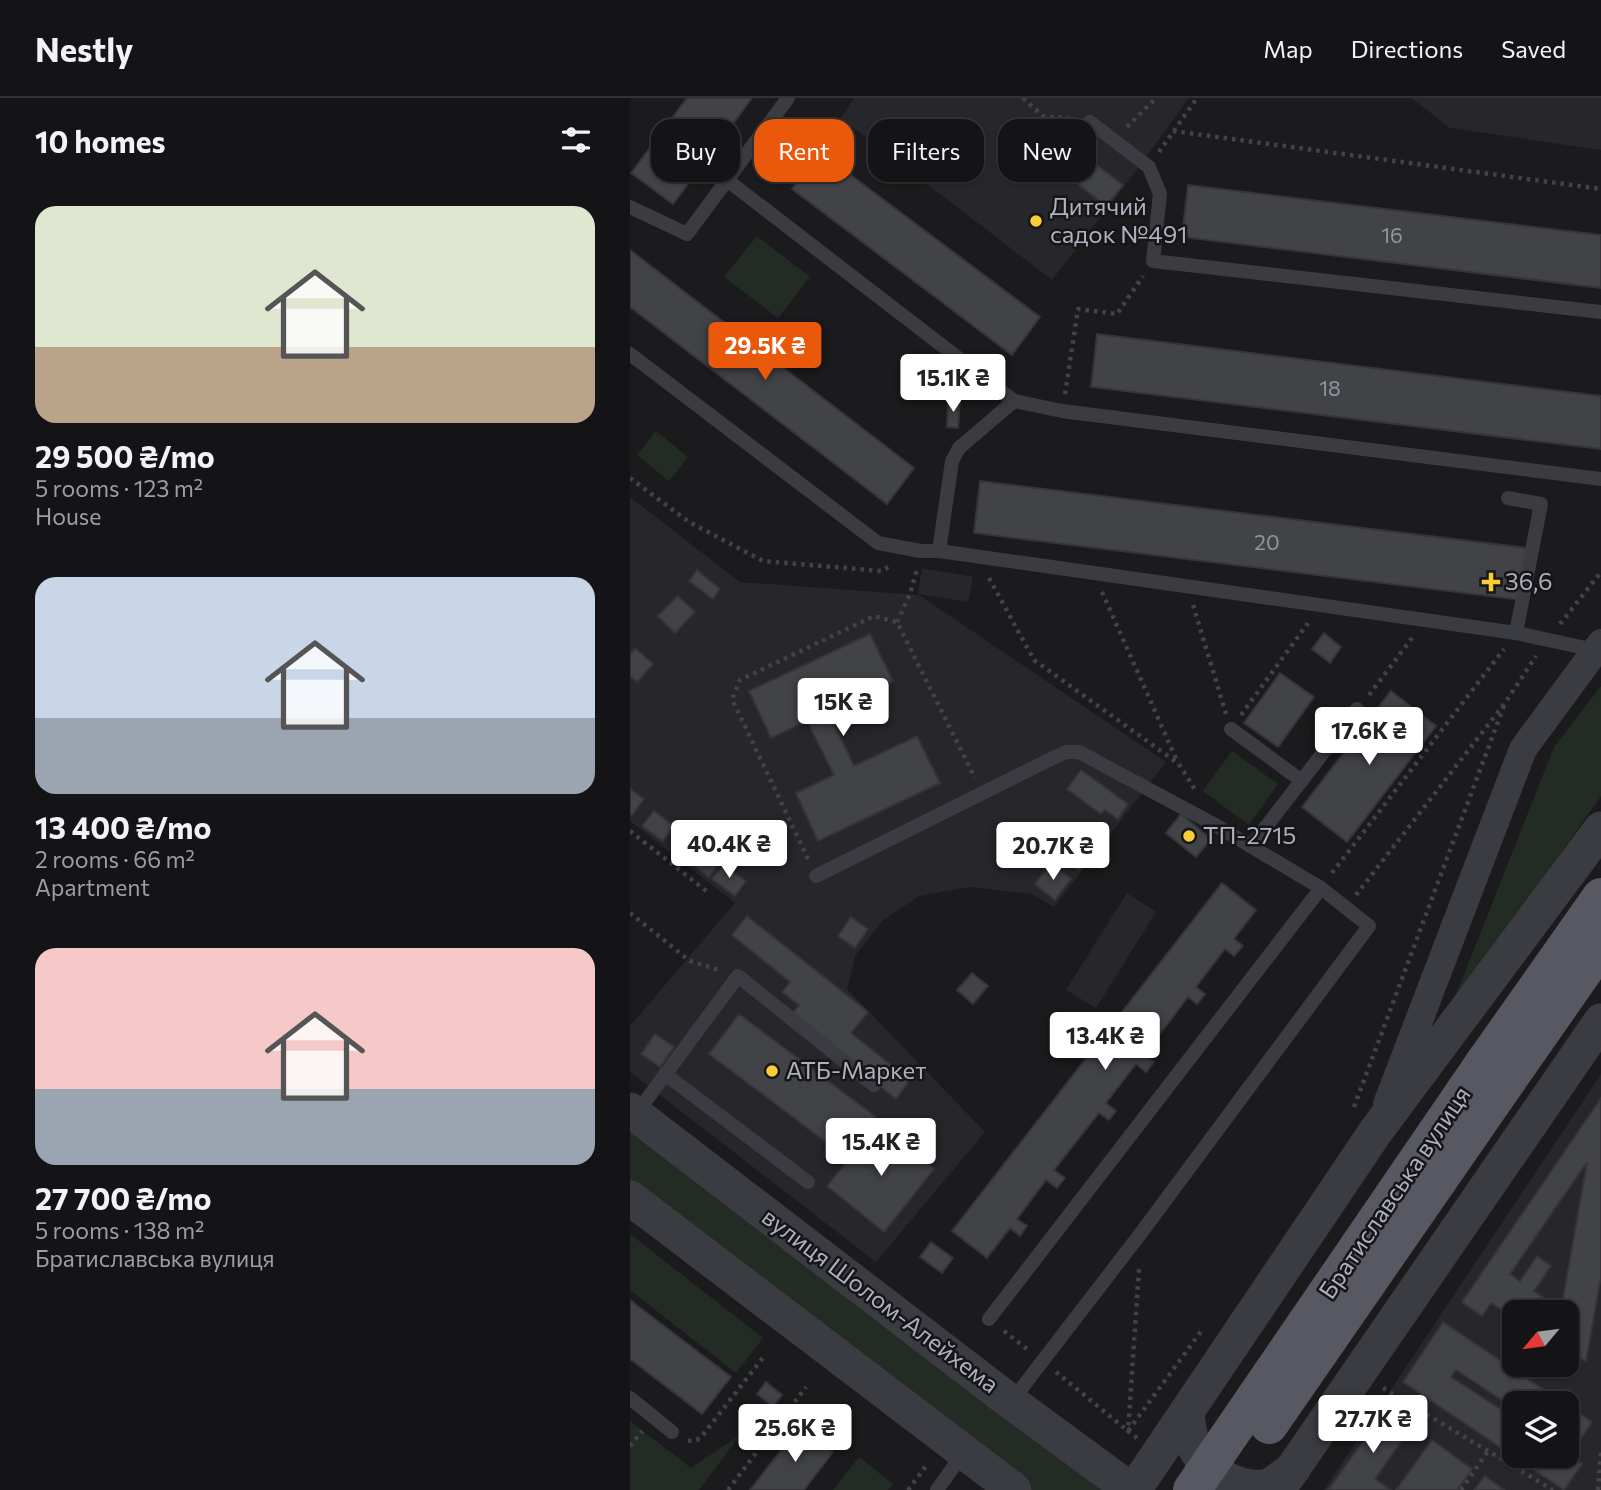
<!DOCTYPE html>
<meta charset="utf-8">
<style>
:root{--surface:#141416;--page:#212123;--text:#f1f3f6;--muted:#9d9ea1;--line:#333335;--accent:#ea580c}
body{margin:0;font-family:Commissioner,sans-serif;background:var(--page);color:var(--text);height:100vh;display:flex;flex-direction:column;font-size:26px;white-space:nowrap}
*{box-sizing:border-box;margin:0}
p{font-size:23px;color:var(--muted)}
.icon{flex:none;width:38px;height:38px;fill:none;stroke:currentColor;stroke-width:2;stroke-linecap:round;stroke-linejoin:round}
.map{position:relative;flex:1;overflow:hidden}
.sheet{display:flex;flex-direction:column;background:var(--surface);width:630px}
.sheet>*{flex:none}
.banner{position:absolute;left:21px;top:21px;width:665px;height:63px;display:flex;gap:14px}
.needle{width:46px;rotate:241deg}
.buttons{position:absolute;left:872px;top:1202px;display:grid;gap:14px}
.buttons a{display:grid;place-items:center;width:77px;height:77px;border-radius:14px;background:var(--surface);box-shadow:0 2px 5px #0004,0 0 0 2px var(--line);font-size:35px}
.price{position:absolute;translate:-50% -60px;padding:0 16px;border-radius:7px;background:#fff;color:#222;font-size:23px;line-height:46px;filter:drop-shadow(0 2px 4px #0008)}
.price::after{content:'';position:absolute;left:50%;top:42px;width:21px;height:16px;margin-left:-10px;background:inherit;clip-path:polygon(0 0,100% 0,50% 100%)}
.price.selected{background:var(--accent);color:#fff}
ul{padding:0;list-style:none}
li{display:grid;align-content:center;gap:14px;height:371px;padding:0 35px}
li span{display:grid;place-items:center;height:217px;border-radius:21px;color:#555}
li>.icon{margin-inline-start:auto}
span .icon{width:126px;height:126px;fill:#fffc;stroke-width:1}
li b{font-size:30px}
h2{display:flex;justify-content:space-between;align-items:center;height:84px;padding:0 35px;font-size:30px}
.tag{padding:0 24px;border-radius:21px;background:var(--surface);box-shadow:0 2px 5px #0004,0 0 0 2px var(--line);font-size:24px;line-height:63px}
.tag.selected{background:var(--accent);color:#fff}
header{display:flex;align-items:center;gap:42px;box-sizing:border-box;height:98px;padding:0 35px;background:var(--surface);border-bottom:2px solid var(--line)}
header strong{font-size:33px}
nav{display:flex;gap:38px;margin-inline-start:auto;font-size:24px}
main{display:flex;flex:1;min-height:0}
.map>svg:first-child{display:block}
.built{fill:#27262a;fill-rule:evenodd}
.green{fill:#222c24}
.building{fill:#424347;stroke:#353539;stroke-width:2;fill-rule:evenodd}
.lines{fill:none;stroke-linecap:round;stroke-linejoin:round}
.path{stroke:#414349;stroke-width:4.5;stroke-dasharray:3.5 5;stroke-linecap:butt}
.service{stroke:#3b3c42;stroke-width:14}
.minor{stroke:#3b3c42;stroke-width:28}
.tertiary{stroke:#3b3c42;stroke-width:35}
.primary{stroke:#575861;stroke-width:38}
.primary-bridge{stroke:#575861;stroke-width:38}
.poi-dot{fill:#f9cd37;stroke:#161518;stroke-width:2.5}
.labels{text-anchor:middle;stroke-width:5;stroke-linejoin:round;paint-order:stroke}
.number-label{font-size:21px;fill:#9295a0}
.poi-label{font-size:24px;fill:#adb0bd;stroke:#161518;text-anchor:start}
.street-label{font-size:24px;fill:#adb0bd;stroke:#161518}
</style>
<header>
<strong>Nestly</strong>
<nav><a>Map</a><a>Directions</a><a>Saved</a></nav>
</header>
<main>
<section class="sheet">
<h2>10 homes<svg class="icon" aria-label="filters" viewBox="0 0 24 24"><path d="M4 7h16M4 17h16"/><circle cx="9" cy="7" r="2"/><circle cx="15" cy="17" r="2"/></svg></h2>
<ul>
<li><span style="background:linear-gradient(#dfe7d0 65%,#b9a48a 0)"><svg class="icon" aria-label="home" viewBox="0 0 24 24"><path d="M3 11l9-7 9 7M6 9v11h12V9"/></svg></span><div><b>29 500 ₴/mo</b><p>5 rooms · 123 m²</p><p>House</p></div></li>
<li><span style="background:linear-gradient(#c9d6e8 65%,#9aa5b1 0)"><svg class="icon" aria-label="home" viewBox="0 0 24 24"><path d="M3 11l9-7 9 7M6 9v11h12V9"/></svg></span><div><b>13 400 ₴/mo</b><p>2 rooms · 66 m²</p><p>Apartment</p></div></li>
<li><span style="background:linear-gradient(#f6c9c9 65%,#9aa5b1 0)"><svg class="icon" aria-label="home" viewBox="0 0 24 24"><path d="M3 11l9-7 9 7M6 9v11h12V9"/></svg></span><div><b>27 700 ₴/mo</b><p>5 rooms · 138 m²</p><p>Братиславська вулиця</p></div></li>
</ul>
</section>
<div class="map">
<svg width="971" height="1392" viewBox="0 0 971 1392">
<rect width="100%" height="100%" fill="#1b1b1d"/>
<g class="built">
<path d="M224,0H559L512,65L422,182L211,20Z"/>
<path d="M781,0H971V52L820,30Z"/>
<path d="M0,399L110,484L289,497L536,664L424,809L402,796L340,789L289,798L252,823L225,858L217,891L355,1034L246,1164L0,974V928L105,805L0,723Z"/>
<path d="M292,470L343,479L338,504L288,496Z"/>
<path d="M497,795L526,814L466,910L436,892Z"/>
<path d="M971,976V1392H694ZM884,1214H936V1267H884ZM884,1306H936V1358H884Z"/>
</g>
<g class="green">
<path d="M127,138L180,179L148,220L94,179Z"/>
<path d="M26,333L58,359L39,383L7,357Z"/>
<path d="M971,588V698L820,912L924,649Z"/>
<path d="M602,653L648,686L619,727L573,693Z"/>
<path d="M0,1012L501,1392H384L0,1099Z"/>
<path d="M0,1136L133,1240L106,1275L0,1192Z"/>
<path d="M0,1323L61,1370L110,1337L69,1392H0Z"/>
<path d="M229,1359L263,1386L258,1392H203Z"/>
</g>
<g class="building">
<path d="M57,0H122L43,106L1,75Z"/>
<path d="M190,54L410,219L382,257L162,91Z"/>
<path d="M460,62L493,87L476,108L444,83Z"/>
<path d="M558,87L971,137V190L552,139Z"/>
<path d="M0,152L284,370L257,406L0,209Z"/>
<path d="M467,236L971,298V351L461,289Z"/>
<path d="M318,303H330L328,330L317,329Z"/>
<path d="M350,383L897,450L891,502L344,435Z"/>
<path d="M67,472L90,491L83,501L59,483Z"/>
<path d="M48,498L65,514L45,535L28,518Z"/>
<path d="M694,535L711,549L700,565L682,551Z"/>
<path d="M240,536L263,583L198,613L224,668L287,638L310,685L188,743L166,695L204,677L177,623L141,640L119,593Z"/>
<path d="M5,550L23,566L7,584L0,578V556Z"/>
<path d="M650,575L684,599L648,649L614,625Z"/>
<path d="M761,593L806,628L717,744L672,709Z"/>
<path d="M451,672L498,706L488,721L475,712L471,716L437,691Z"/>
<path d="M0,691L14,701L2,717L0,716Z"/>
<path d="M24,713L44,728L33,743L12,728Z"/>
<path d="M551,716L581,741L566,759L536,735Z"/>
<path d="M446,737L465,753L449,773L429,758Z"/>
<path d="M68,747L90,764L79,779L57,762Z"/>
<path d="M421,765L441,781L425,802L405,786Z"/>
<path d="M93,767L116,783L105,798L82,781Z"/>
<path d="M592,785L626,812L604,841L613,848L604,858L595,851L566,889L575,896L567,906L558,899L514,957L524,964L516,974L506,966L476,1005L486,1013L483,1017L479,1022L469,1015L424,1072L435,1080L427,1090L416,1082L387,1121L397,1128L390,1138L380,1130L357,1160L322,1133Z"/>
<path d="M117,818L238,914L221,935L280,982L266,1001L161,917L169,907L152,894L160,884L102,837Z"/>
<path d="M221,819L238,831L225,850L208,838Z"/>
<path d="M342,875L358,888L343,906L327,892Z"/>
<path d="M109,916L246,1019L216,1059L79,956Z"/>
<path d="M25,936L44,949L30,969L11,956Z"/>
<path d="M971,1000V1178L956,1264L951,1260L948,1264L936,1256V1214H885L881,1212L878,1216L861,1205L852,1218L832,1204ZM957,1064L931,1212L904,1193L921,1168L907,1158L890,1183L880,1176Z"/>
<path d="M248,1025L304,1071L254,1134L197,1088Z"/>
<path d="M301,1144L323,1160L312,1175L290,1159Z"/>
<path d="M0,1202L101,1279L72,1316L0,1261Z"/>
<path d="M813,1224L935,1306H884V1310L826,1272L821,1279L884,1320V1358H936V1355L952,1366L934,1392L773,1284Z"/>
<path d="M136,1284L152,1297L143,1309L127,1296Z"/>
<path d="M936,1306L962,1324L944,1351L936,1345Z"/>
<path d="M757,1310L782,1328L745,1381L761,1392H698Z"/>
<path d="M170,1328L203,1354L174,1392H120Z"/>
<path d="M802,1342L842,1371L827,1392H766Z"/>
<path d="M855,1378L874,1392H844Z"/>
</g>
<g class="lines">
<g class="path">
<path d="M393,0L413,18L442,21"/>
<path d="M497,29L526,0"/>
<path d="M543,33L971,91"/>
<path d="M529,54L567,0"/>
<path d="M435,296L448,211L487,216L513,178"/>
<path d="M0,380L59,424L133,463L251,473L262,467"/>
<path d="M359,480L404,562L549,666L567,695"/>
<path d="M472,494L548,665"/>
<path d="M563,507L596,616"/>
<path d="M267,524L280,496L287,471"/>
<path d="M930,526L971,474"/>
<path d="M739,597L782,540"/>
<path d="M611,617L678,525"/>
<path d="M0,733L80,796"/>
<path d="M178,761L102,601L110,582L244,518L267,524L345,680"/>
<path d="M702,775L874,551"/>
<path d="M726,797L875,605L906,558"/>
<path d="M0,815L60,863L89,872"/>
<path d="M724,1009L875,605"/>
<path d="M374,1233L397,1251"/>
<path d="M426,1274L498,1333L572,1232"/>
<path d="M753,1290L923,1392"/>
<path d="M507,1340L498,1333L509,1171"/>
<path d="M58,1343L67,1342L72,1338L135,1257"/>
<path d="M0,1348L12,1333"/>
<path d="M98,1392L176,1289"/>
<path d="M278,1392L296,1368L299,1369"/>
<path d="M831,1392L858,1353"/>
<path d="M968,1392L971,1352"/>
</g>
<g class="service">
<path d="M460,24L519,69L530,96L523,163L971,214"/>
<path d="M97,82L384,303L432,313L971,381"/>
<path d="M0,109L57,136L158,0"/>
<path d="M0,256L248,445L291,453H309L886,535L965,552"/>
<path d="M878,400L911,406L886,535"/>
<path d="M309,453L322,363L329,350L384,303"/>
<path d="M601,631L672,683"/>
<path d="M621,748L727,611"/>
<path d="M186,778L423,660L436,654H449L587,728L691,790L739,828L511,1135L381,1304"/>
<path d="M35,976L178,1084"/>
<path d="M6,1016L108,878L244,987"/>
<path d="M359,1221L691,790"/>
<path d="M0,1300L42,1334"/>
<path d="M307,1392L334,1354"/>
</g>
<path class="minor" d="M757,1006L893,651L971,545"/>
<g class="tertiary">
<path d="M0,1012L381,1304L501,1392"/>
<path d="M0,1100L384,1392"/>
<path d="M557,1314C558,1324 559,1337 563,1346C575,1373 605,1392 635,1389C644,1387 655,1376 663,1371"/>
<path d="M504,1392L746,1033L971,731"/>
<path d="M648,1392L971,923"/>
</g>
<g class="primary">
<path d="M854,965L971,799"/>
<path d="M877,983L971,848"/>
</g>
<g class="primary-bridge">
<path d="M639,1327L877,983"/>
<path d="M562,1392L854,965"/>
</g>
</g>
<g class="poi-dot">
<circle cx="406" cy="123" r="7"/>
<path d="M857.5 473.5h7v7h7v7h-7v7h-7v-7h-7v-7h7z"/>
<circle cx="559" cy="738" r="7"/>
<circle cx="142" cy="973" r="7"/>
</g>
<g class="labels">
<g class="number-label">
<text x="762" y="145">16</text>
<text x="700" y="298">18</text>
<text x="637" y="452">20</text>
</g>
<g class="poi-label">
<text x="420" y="117">Дитячий<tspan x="420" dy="28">садок №491</tspan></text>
<text x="875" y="492">36,6</text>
<text x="573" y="746">ТП-2715</text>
<text x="156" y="981">АТБ-Маркет</text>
</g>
<g class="street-label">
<text transform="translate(765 1095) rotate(-56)" y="8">Братиславська вулиця</text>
<text transform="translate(250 1203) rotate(37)" y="8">вулиця Шолом-Алейхема</text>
</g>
</g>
</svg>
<div class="buttons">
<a><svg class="needle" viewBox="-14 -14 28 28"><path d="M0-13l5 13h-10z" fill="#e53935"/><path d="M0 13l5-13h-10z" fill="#9d9ea1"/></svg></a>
<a><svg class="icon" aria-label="layers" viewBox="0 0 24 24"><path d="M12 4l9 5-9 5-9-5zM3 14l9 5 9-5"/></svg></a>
</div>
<b class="price selected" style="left:135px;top:284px">29.5K ₴</b>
<b class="price" style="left:323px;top:316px">15.1K ₴</b>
<b class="price" style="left:213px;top:640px">15K ₴</b>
<b class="price" style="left:739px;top:669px">17.6K ₴</b>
<b class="price" style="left:99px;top:782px">40.4K ₴</b>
<b class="price" style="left:423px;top:784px">20.7K ₴</b>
<b class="price" style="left:475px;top:974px">13.4K ₴</b>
<b class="price" style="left:251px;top:1080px">15.4K ₴</b>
<b class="price" style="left:743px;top:1357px">27.7K ₴</b>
<b class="price" style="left:165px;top:1366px">25.6K ₴</b>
<div class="banner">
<a class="tag">Buy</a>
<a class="tag selected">Rent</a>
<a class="tag">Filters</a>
<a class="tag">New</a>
</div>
</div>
</main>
